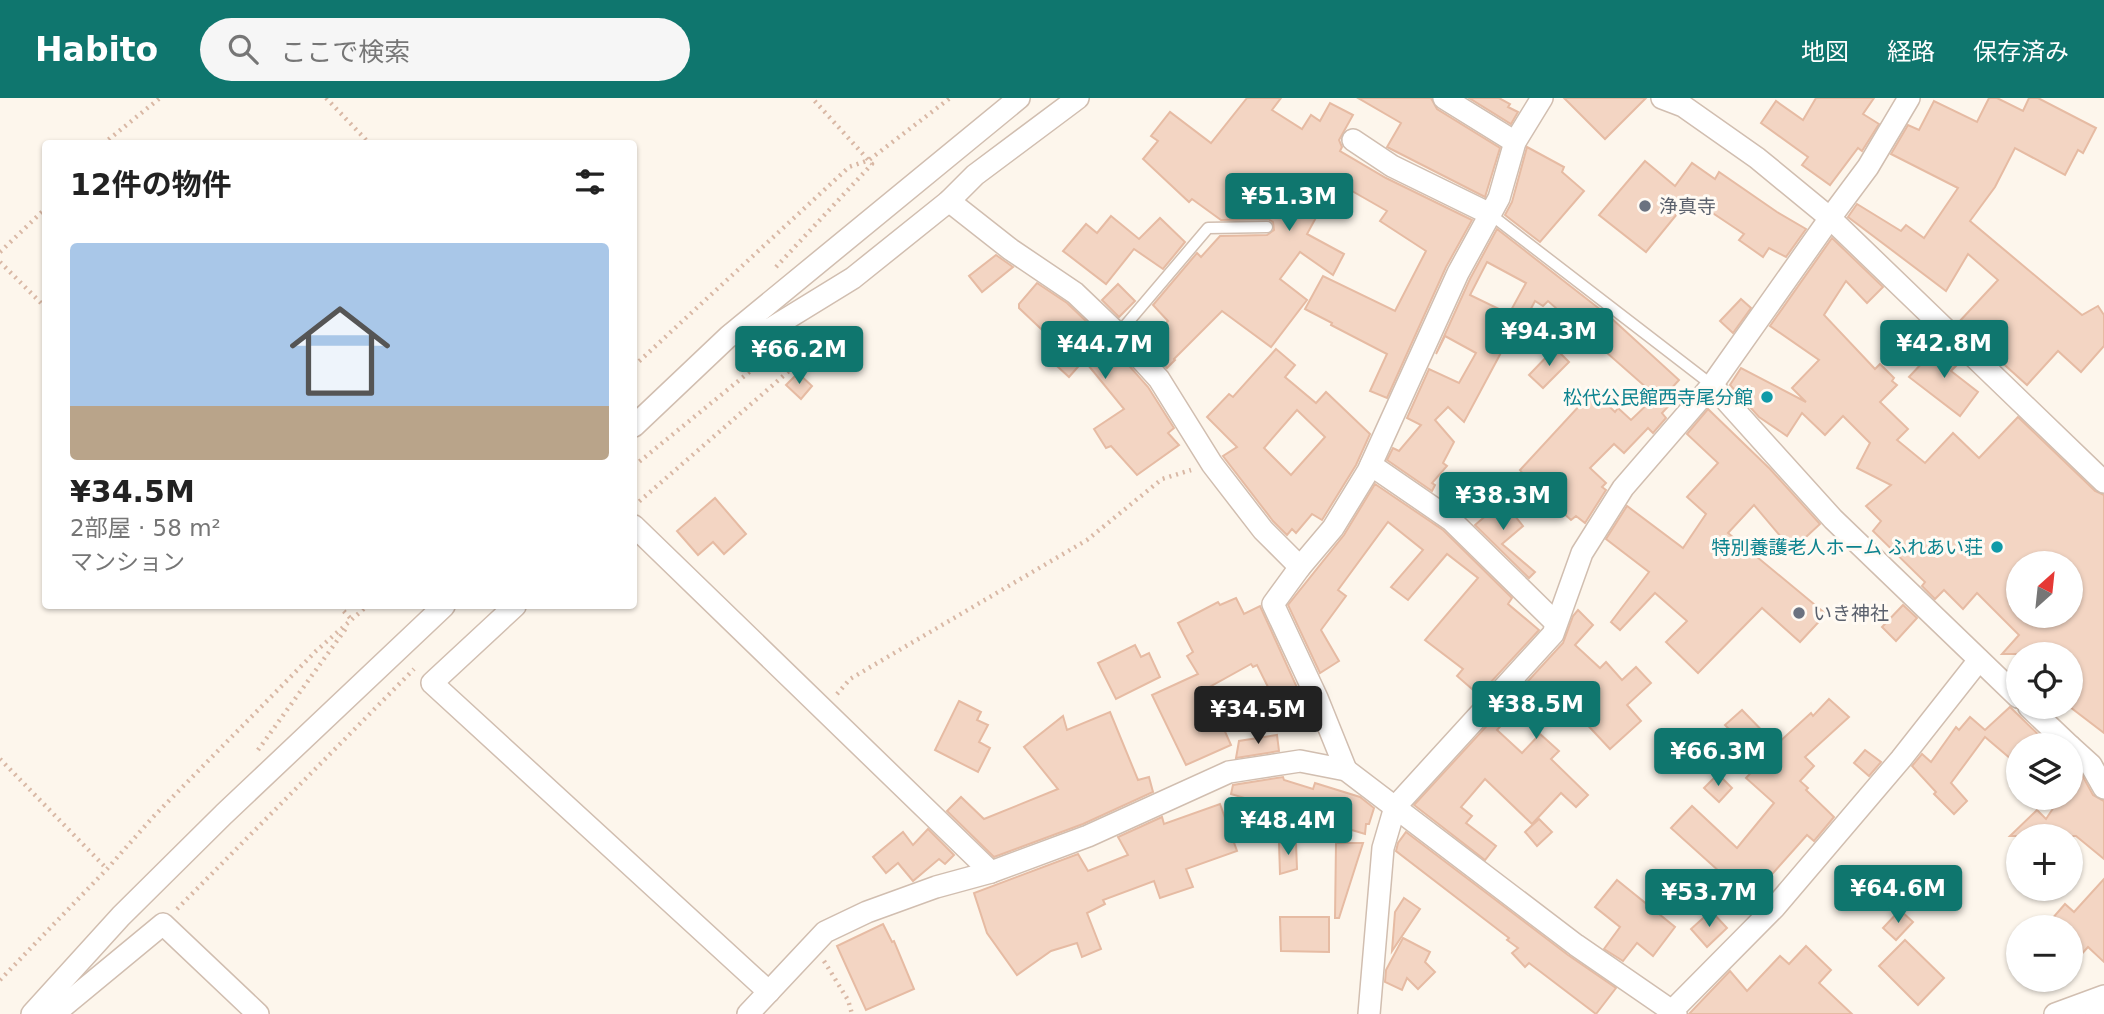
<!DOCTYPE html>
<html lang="ja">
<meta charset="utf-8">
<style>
:root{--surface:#fff;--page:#f6f6f6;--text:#222;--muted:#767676;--accent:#0f766e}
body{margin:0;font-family:"DejaVu Sans","Noto Sans JP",sans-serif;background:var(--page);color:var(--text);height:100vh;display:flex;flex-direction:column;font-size:26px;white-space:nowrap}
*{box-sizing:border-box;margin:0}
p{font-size:23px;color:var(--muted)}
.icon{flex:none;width:38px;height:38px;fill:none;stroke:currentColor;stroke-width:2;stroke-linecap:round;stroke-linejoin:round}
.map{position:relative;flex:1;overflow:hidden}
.drawer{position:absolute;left:42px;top:42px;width:595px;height:469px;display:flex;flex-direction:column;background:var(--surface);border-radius:7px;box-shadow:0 2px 5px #0004}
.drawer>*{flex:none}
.needle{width:46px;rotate:27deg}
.tools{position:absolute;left:2006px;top:453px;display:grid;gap:14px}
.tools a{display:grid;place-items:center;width:77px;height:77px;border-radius:50%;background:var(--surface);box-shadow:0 2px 5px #0004;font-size:35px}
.price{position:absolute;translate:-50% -60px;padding:0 16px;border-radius:7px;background:var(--accent);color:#fff;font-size:23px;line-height:46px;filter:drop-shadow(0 2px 4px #0008)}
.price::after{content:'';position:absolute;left:50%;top:42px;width:21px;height:16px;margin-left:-10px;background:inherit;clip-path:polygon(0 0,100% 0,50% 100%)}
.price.active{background:#222;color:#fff}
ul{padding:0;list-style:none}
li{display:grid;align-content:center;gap:14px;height:371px;padding:0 28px}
li span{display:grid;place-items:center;height:217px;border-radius:7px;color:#555}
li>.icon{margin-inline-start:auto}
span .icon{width:126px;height:126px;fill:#fffc;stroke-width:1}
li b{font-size:30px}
h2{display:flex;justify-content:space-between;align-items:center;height:84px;padding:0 28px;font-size:30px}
header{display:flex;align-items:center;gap:42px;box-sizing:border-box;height:98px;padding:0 35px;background:var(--accent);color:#fff}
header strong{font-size:33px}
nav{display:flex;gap:38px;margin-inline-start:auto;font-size:24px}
.search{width:490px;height:63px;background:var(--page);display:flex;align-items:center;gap:18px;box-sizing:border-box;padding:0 24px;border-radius:38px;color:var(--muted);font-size:26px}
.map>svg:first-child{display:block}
.building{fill:#f3d5c3;stroke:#e6bba3;stroke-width:2;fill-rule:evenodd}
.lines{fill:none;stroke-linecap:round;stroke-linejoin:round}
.service-casing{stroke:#d1beb0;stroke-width:13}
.minor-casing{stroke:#d1beb0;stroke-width:24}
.tertiary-casing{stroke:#d1beb0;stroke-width:29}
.path{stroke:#d9b8a5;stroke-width:4.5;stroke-dasharray:2 5;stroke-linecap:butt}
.service{stroke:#fff;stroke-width:10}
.minor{stroke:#fff;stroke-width:21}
.tertiary{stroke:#fff;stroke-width:26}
.worship-dot{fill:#6b7280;stroke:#fffaf3;stroke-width:2.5}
.culture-dot{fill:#0f9aa8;stroke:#fffaf3;stroke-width:2.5}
.labels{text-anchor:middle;stroke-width:6;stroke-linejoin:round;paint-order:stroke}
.worship-label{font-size:19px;fill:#5b616d;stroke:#fffaf3;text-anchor:start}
.culture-label{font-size:19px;fill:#0d838f;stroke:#fffaf3;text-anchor:end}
</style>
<header>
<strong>Habito</strong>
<div class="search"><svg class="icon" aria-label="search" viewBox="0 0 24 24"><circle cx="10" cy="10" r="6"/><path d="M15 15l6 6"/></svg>ここで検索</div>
<nav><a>地図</a><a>経路</a><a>保存済み</a></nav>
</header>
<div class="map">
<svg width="2104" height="916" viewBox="0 0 2104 916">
<rect width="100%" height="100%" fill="#fdf6ec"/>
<g class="building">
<path d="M1247,0H1281L1272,12L1302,31L1311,17L1320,23L1330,5L1353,17L1339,42L1342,49L1340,53L1386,80L1472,122L1446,169L1387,300L1370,293L1387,256L1331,227L1332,225L1305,211L1323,178L1395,213L1426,153L1380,123L1387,113L1324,77L1305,109L1318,116L1307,136L1344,156L1333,177L1300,154L1280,181L1307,202L1271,249L1222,213L1174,261L1175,262L1167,270L1145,246L1168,223L1153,207L1197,155L1201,159L1220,138L1267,137L1274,132L1273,124L1268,121L1221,122L1192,101L1189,104L1143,61L1158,43L1151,38L1170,14L1211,45Z"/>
<path d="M1358,0H1431L1437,11L1500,50L1485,99L1387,49L1401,25Z"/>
<path d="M1469,0H1499L1510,6L1508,9L1518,14L1511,26Z"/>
<path d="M1564,0H1646L1605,41Z"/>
<path d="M1816,0H1874L1863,16L1879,26L1862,53L1858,50L1830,87L1802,67L1808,59L1761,25L1776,3L1803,22Z"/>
<path d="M1989,0H1997L2023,13L2029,0H2038L2096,30L2083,55L2078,52L2065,77L2015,50L1995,89L1970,123L2082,217L2098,208L2104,217V248L2081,274L2058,253L2027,287L1958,225L1998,182L1968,156L1946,193L1848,119L1857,106L1901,133L1906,127L1924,140L1958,90L1891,56L1908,27L1919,32L1934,3L1977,24Z"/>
<path d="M1527,49L1564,69L1562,74L1584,93L1540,144L1505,117L1512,104Z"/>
<path d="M1645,63L1675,88L1692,65L1715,81L1719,74L1777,114L1806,131L1786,159L1769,150L1763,159L1739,142L1744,136L1690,100L1646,154L1599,117Z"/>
<path d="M1111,118L1139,141L1160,120L1185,144L1163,171L1134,151L1106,186L1063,153L1086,126L1097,135Z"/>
<path d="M1497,131L1610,219L1679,282L1669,293L1676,300L1662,315L1666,320L1653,335L1648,330L1624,355L1614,346L1590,370L1606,385L1602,389L1606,392L1585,425L1576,418L1571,422L1531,386L1520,372L1593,293L1615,314L1618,310L1631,322L1656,298L1548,203L1543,208L1535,203L1516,239L1511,236L1464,324L1448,309L1435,322L1454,344L1443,365L1447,368L1432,385L1435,387L1432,393L1387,362L1393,350L1399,353L1421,327L1407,320L1429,271L1459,285L1476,255L1445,238L1436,256L1470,181ZM1487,164L1526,185L1509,216L1470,197Z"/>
<path d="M1832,140L1883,189L1867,205L1846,183L1824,217L1875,271L1880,266L1894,280L1892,283L1897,287L1880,304L1908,331L1897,342L1925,365L1953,335L1979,360L2018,319L2095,393L2104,397V635L2070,609V556H2002L2019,537L1977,495L1963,511L1944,492L1935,501L1922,488L1925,484L1873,433L1881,423L1866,408L1891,387L1857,370L1870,345L1843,318L1825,337L1802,315L1787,338L1759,319L1730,287L1741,270L1806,304L1792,290L1819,262L1770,228ZM2018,466H2070V518H2018Z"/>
<path d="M996,157L1013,169L982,194L969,178Z"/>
<path d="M1037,185L1067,205L1109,245L1148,289L1174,330L1168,335L1179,347L1137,377L1111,348L1106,350L1094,331L1124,311L1084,262L1069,279L1046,258L1057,246L1019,210V206Z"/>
<path d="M1118,186L1135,203L1119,219L1102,202Z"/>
<path d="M1741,201L1751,210L1733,235L1720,223Z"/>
<path d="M1941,245L1960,264L1951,273L1978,294L1960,318L1909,279Z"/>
<path d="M1555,250L1569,264L1543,290L1529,277Z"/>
<path d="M1276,251L1295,267L1285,279L1316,305L1326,294L1370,336L1356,367L1322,422L1312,416L1296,435L1292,431L1287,437L1273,423L1223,358L1237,349L1207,319L1229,296L1233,299ZM1297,312L1325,339L1291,377L1264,350Z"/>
<path d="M798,275L812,288L801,301L786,287Z"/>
<path d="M1708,311L1770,371L1820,426L1792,452L1754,407L1728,435L1826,516L1800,544L1762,510L1698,575L1666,544L1687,523L1655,495L1620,532L1611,524L1649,474L1606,441L1627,408L1683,450L1706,416L1687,399L1718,365L1687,336Z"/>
<path d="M1375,386L1443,432L1512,500L1508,506L1539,532L1479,597L1457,578L1463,571L1425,542L1478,480L1447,456L1408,502L1391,489L1423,452L1388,424L1338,492L1346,498L1321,532L1339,563L1320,575L1288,507L1344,437Z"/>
<path d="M715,400L746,436L724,456L713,444L698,457L677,433Z"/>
<path d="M1503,403L1523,428L1502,446L1535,474L1529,480L1475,427Z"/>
<path d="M1236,500L1244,516L1260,508L1309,616L1287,627L1257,567L1253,569L1251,566L1206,591L1231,647L1186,667L1152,597L1198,576L1187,558L1193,554L1178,525L1218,504L1220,507Z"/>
<path d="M1903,507L1917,520L1896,543L1882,529Z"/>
<path d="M1578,512L1593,527L1575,547L1600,570L1606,564L1622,582L1636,569L1651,585L1627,607L1641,623L1610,651L1566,604L1541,624L1524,602L1497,632L1522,655L1540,636L1559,653L1551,661L1588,697L1576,709L1561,695L1532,726L1485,681L1461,709L1472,718L1466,725L1496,748L1485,762L1414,707L1563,545L1573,518Z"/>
<path d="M1135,547L1141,559L1149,555L1160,579L1116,601L1098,565Z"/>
<path d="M1829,601L1849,619L1805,659L1814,668L1800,683L1808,690L1806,692L1834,719L1814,743L1807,737L1750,801L1671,730L1692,708L1737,750L1774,705L1746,680L1761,664L1725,627L1742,612L1776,647L1811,615L1813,618Z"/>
<path d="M959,603L981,614L977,622L988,627L979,644L990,650L978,674L935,652Z"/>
<path d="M2010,609L2050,648H2018V667L1985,639L1951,685L1967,703L1954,716L1934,696L1936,694L1912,668L1922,656L1931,664L1956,629L1959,632L1970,619L1985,632Z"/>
<path d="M1110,614L1138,682L1149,679L1153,694L1083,726L994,759L947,713L961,699L984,721L1058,691L1024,649L1063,618L1067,632Z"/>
<path d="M1277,637L1279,653L1236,660L1239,643Z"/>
<path d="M1865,652L1881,664L1869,678L1854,665Z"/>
<path d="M2070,666L2081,675L2093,697L2104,703V761L2076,738H2010L2037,712L2046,721L2060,700H2070Z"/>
<path d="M1718,676L1732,690L1719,704L1704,690Z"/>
<path d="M1283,679L1284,682L1313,691L1315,685L1360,699L1374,710L1369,726H1366L1365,736L1231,696L1233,687Z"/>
<path d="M1220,706L1237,753L1186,771L1193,789L1160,800L1154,783L1103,802L1105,806L1087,815L1101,851L1082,859L1077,845L1051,853L1017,877L987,835L974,795L1078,756L1088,773L1128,757L1118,739L1162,719L1164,726Z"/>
<path d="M1539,721L1552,734L1537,748L1525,734Z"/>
<path d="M928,731L954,757L945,766L939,761L913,783L898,765L886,775L873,759L903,734L913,747Z"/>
<path d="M1406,734L1568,857L1616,890L1596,916L1529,865L1525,869L1512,855L1518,850L1507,842L1509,840L1396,753L1398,745Z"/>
<path d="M1279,745H1296L1297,771L1280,776Z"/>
<path d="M1336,745H1363L1339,820H1335Z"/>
<path d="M2104,781V864L2088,849L2070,869V830H2044L2065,806L2074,814Z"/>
<path d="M1617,782L1675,829L1653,858L1637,845L1623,863L1604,851L1620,829L1595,809Z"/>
<path d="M1404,800L1420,811L1392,853L1395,814Z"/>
<path d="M1900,812L1913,824L1896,842L1883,830Z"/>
<path d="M1711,813L1727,830L1707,849L1691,831Z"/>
<path d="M1280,819H1329V854L1281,853Z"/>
<path d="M883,826L892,844L894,843L914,891L866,912L837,848Z"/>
<path d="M1403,840L1430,854L1425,864L1435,874L1418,891L1407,880L1402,892L1385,884L1386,872Z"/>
<path d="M1905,842L1944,880L1918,907L1879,868Z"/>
<path d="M1806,848L1831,872L1819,885L1852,916H1689L1730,873L1747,893L1780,858L1789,866Z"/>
</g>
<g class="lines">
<defs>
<g id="service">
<path d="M1490,116L1712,287"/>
<path d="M1118,236L1208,130L1267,129"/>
</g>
<g id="minor">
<path d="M1444,0L1515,44"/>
<path d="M1662,0L1683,8L1757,60L1830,120L2104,384"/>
<path d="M1353,42L1392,68L1490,116"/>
<path d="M949,103L1010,151L1075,195L1118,236L1159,281L1212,366L1263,432L1300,469"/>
<path d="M731,237L770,231L853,180L949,103L975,77L1078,0"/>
<path d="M1712,287L1833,421L2018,599"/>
<path d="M634,328L729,238L1019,0"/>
<path d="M1371,367L1451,422L1556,525"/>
<path d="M634,428L991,774"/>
<path d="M515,508L432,585L769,894"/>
<path d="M2029,609L2070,648"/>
<path d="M2070,648L2091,667L2104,690"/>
<path d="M1346,672L1317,600L1273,506L1300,469L1333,430L1368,373L1458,175L1499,100L1515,44L1542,0"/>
<path d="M32,916L121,818L224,716L444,508"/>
<path d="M54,916L163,826L258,916"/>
<path d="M748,916L825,834L867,814L936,789L991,774L1088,738L1229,674L1300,663L1346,672L1576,847L1676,916"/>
<path d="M1369,916L1383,750L1395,709L1553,536L1582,455L1623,390L1712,287L1830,120L1868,69L1909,0"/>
<path d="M1669,916L1775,809L1901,661L1979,562"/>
<path d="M2055,916L2104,898"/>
</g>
<path id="tertiary" d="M2099,916L2104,908"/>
</defs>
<use href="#service" class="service-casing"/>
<use href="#minor" class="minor-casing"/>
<use href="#tertiary" class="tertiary-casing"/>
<g class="path">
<path d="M326,0L370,46"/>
<path d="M103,46L160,0"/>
<path d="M0,154L46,110"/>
<path d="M0,164L46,210"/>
<path d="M776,169L872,66L812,0"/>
<path d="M634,268L849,69L869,62L950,0"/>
<path d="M634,368L775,253"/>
<path d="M634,408L789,273L805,250L814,228"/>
<path d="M339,508L352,522"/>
<path d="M837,596L850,581L1087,442L1162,381L1191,372"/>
<path d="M258,652L347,529"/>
<path d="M0,661L107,771"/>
<path d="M177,811L414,571"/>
<path d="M824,863L848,902L852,916"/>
<path d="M0,882L107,771L152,720L316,553L367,508"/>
</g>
<use href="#service" class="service"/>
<use href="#minor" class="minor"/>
<use href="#tertiary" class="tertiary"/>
</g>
<g class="worship-dot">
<circle cx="1645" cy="108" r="7"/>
<circle cx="1799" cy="515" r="7"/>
</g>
<g class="culture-dot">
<circle cx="1767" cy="299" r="7"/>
<circle cx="1997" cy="449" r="7"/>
</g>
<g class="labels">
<g class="worship-label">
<text x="1659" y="115">浄真寺</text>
<text x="1813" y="522">いき神社</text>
</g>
<g class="culture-label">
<text x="1753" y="306">松代公民館西寺尾分館</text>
<text x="1983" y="456">特別養護老人ホーム ふれあい荘</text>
</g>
</g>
</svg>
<div class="tools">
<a><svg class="needle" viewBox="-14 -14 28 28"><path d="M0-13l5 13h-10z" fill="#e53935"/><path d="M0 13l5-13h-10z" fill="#767676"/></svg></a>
<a><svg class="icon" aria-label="locate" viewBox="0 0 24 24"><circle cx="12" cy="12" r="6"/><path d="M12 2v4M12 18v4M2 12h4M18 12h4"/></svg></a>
<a><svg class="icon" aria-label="layers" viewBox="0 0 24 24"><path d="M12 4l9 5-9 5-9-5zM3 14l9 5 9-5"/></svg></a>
<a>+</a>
<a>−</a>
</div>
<b class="price" style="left:1289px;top:135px">¥51.3M</b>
<b class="price" style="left:1549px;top:270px">¥94.3M</b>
<b class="price" style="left:1944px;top:282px">¥42.8M</b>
<b class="price" style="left:1105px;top:283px">¥44.7M</b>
<b class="price" style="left:799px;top:288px">¥66.2M</b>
<b class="price" style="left:1503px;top:434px">¥38.3M</b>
<b class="price" style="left:1536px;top:643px">¥38.5M</b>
<b class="price active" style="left:1258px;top:648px">¥34.5M</b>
<b class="price" style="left:1718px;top:690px">¥66.3M</b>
<b class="price" style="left:1288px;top:759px">¥48.4M</b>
<b class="price" style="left:1898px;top:827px">¥64.6M</b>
<b class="price" style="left:1709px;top:831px">¥53.7M</b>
<section class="drawer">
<h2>12件の物件<svg class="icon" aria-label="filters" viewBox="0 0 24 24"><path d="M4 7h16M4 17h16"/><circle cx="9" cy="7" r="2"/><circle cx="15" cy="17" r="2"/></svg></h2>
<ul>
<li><span style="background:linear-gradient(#a9c7e8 75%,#b9a48a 0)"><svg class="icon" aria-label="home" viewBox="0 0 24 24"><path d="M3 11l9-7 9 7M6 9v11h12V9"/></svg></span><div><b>¥34.5M</b><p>2部屋 · 58 m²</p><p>マンション</p></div></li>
</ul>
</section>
</div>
